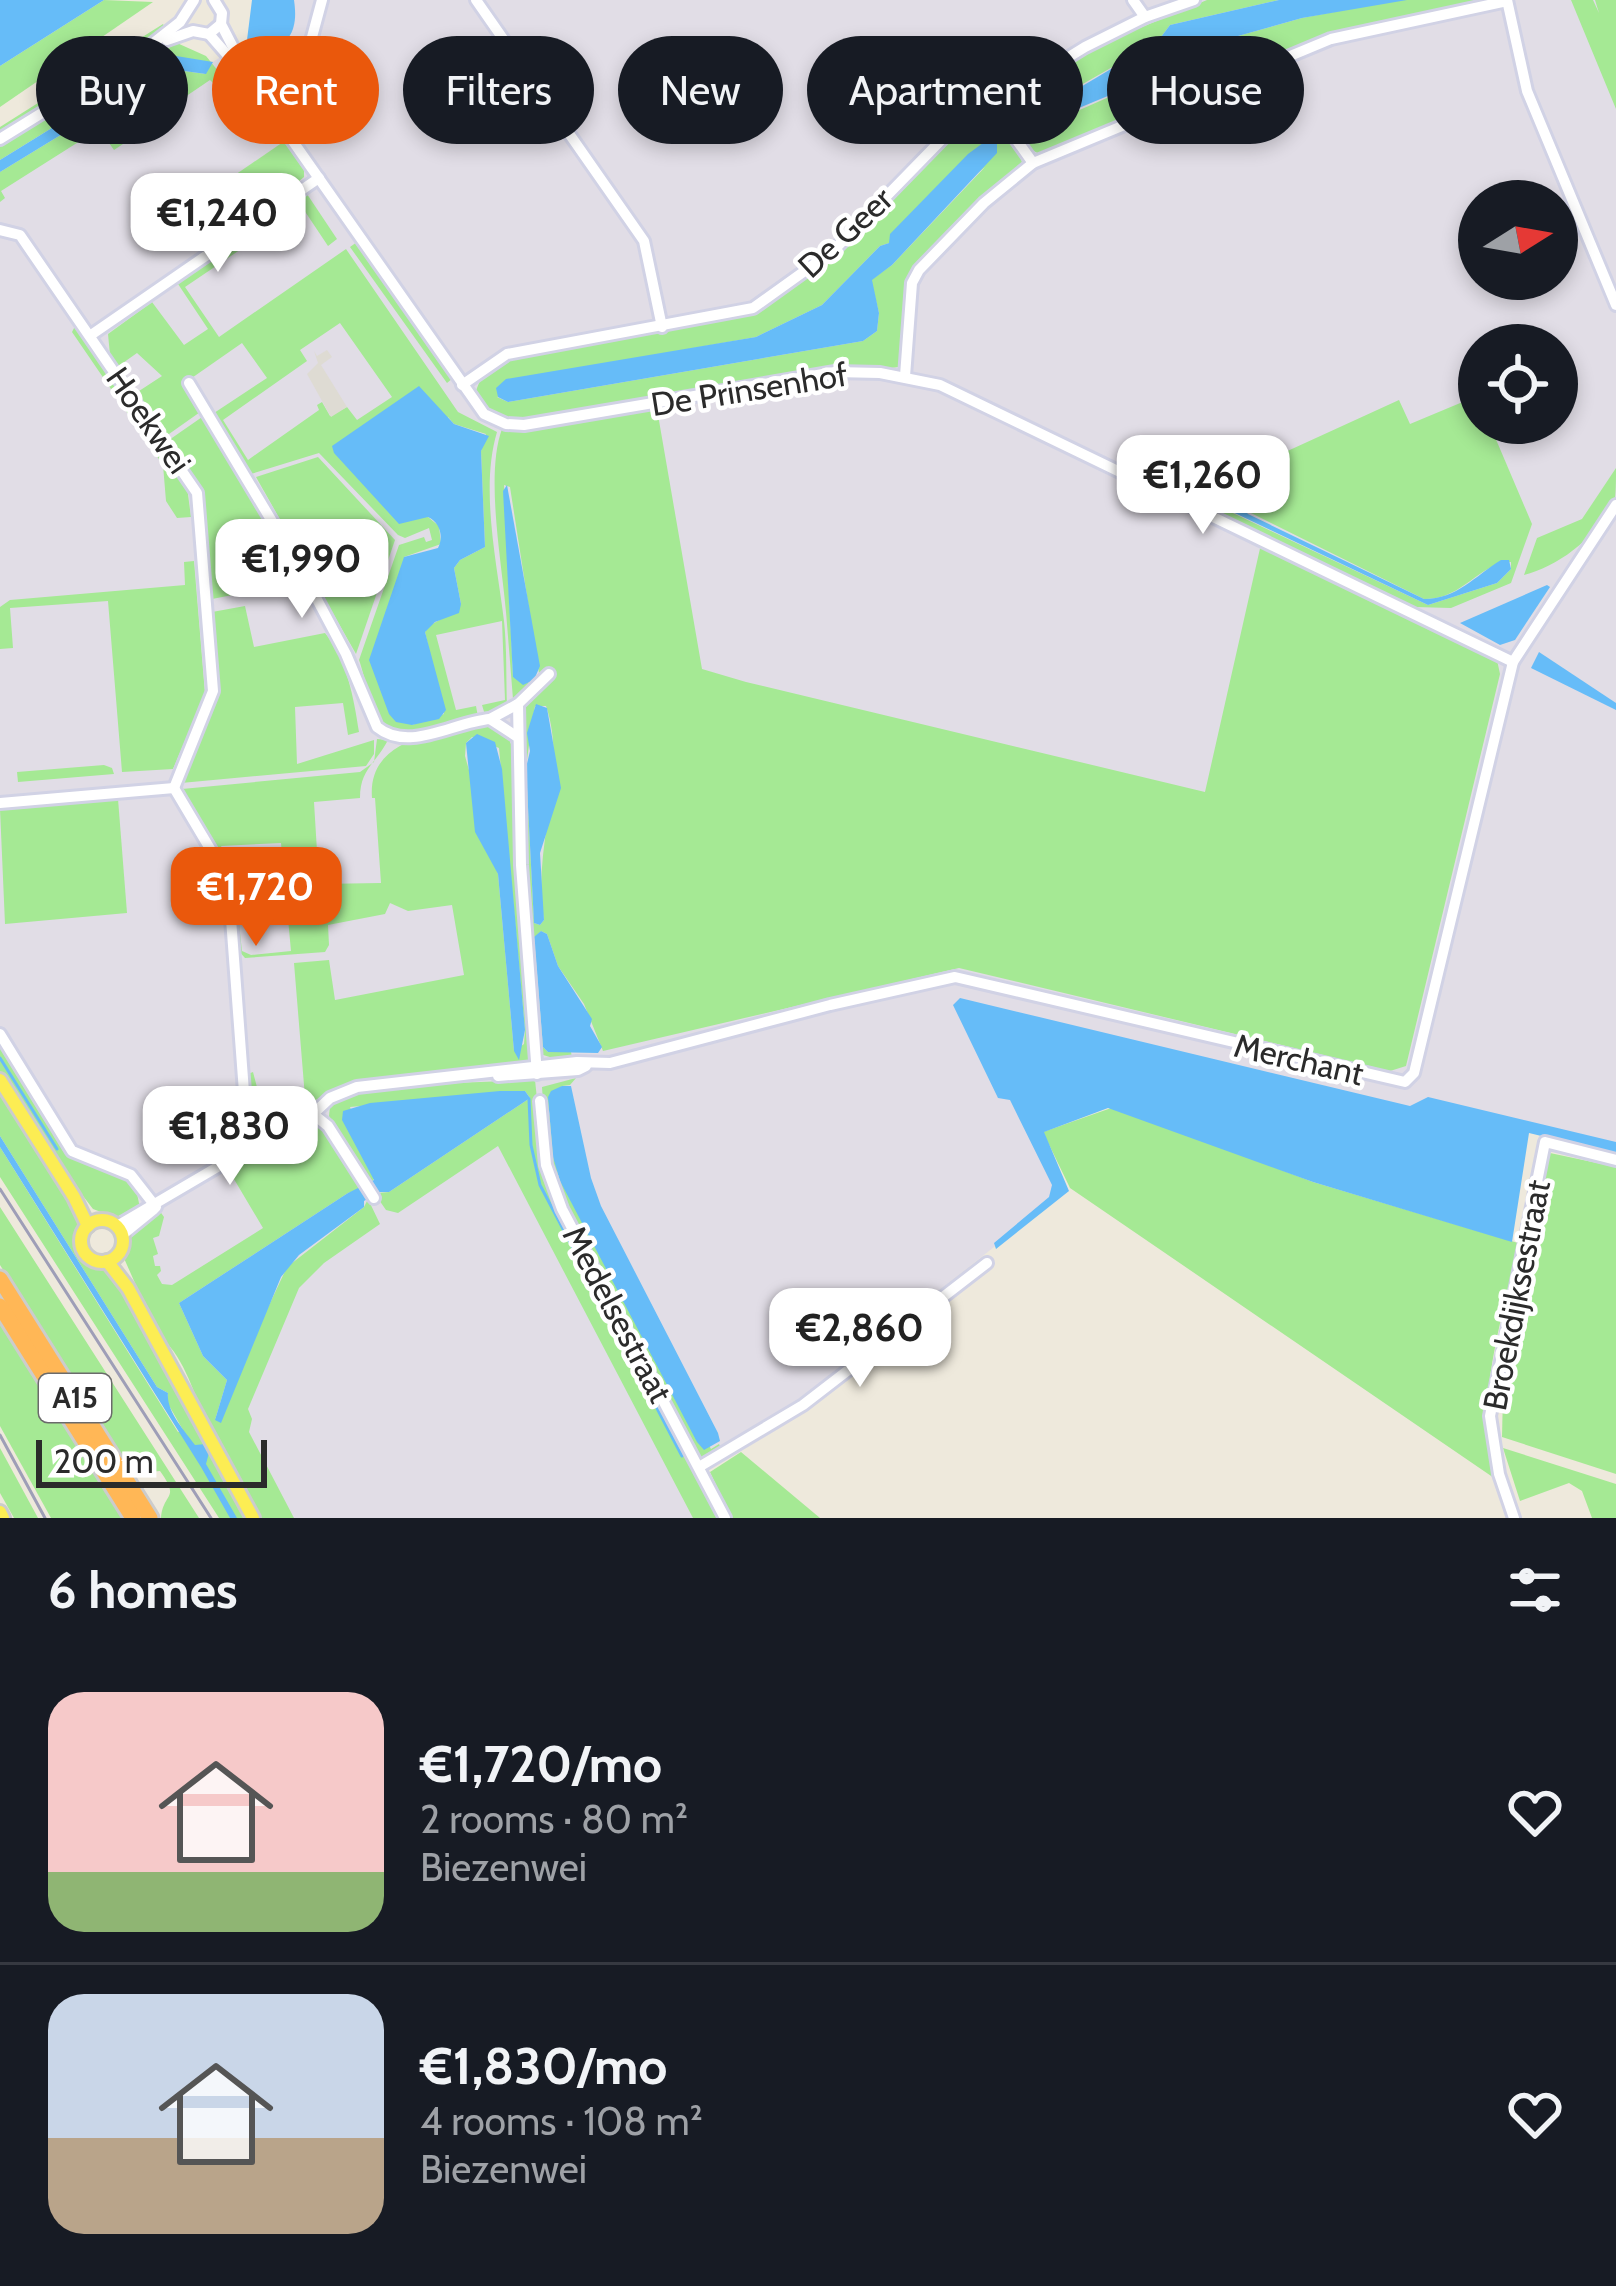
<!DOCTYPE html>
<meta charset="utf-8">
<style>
:root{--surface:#171b24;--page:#20242c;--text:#f1f3f6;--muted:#9ea1a6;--line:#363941;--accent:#ea580c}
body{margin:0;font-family:Cabin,sans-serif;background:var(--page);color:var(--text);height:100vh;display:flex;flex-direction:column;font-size:45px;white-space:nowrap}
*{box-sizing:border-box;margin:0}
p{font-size:39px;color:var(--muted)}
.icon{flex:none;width:66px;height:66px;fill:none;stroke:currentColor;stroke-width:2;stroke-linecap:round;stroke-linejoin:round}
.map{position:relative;height:1518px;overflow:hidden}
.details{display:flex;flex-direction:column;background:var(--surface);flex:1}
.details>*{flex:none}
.guide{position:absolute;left:36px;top:36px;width:1545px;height:108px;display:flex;gap:24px}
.needle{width:78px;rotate:79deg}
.tools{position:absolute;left:1458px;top:180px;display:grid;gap:24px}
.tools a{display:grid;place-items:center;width:120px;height:120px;border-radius:50%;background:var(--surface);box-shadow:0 6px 18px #0003;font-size:60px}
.scale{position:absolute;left:36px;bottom:30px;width:231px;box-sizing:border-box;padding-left:12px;border:6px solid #2b2b2b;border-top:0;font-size:33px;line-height:42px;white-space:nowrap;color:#2b2b2b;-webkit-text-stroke:9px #fff;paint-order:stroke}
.price{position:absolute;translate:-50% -102px;padding:0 27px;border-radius:24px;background:#fff;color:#222;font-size:39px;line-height:78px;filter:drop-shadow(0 3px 6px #0008)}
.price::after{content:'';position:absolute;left:50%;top:72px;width:36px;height:27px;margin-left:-18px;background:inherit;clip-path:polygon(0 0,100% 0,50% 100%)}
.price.selected{background:var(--accent);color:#fff}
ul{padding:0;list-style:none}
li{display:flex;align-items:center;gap:36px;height:300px;padding:0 48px}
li+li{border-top:3px solid var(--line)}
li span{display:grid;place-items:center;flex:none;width:336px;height:240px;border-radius:36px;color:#555}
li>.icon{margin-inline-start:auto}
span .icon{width:144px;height:144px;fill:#fffc;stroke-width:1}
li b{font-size:51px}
h2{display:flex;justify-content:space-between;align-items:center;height:144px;padding:0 48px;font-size:51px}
.chip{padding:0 42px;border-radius:54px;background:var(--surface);box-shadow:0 6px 18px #0003;font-size:42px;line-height:108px}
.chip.selected{background:var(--accent);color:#fff}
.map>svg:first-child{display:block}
.industrial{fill:#e1dde6;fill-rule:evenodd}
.green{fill:#a5e994;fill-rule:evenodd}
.plaza{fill:#dedbd3}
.water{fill:#66bcf8}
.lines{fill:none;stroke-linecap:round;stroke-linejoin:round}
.stream{stroke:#66bcf8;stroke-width:3}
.minor-casing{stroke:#d1d2e5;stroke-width:16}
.major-casing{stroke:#ccc;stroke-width:18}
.highway-casing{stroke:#ccc;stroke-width:21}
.minor{stroke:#fff;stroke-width:10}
.major{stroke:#fced53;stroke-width:12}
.highway{stroke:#ffb756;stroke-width:15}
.rail{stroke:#9e9eb7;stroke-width:3}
.labels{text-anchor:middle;stroke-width:9;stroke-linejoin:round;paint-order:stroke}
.shield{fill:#fff;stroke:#6b6b6b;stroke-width:3}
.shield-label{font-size:30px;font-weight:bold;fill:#2b2b2b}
.street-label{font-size:33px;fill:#2b2b2b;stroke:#fff}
</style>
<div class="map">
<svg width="1616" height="1518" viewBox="0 0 1616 1518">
<rect width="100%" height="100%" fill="#eee9dc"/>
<path class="industrial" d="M279,0H1597L1616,46V1149L1533,1128L1421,1131L1025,1032L1059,1196L799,1400L689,1469L713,1518H267L171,1337L147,1249L88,1180L0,1056V167L208,65L247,40ZM1479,201H1557V279H1479ZM1479,345H1557V423H1479Z"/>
<g class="green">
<path d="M104,0L153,2L0,107V66Z"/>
<path d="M1207,0H1279L1170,25L1158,41L1067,93L1041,127L1177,67L1188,50L1302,18L1397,0H1489L1329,35L1041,154C1023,150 1004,121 1004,103L1092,48Z"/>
<path d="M1571,0H1593L1599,13L1595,0H1616V109Z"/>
<path d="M163,24L166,30L0,135V127Z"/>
<path d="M177,43L206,56L251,112L248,114L223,77L214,84L210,80L182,99L185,104L143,131L122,136L126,142L114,150L99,129L1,191L5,198L0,202V172L169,69L206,74L170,55L0,160V144L35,122L57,116Z"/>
<path d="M983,115C1002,118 1020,145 1022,163L975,204L913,271L898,367L519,422L484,409L475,393L481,378L511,358L748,314L836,254L954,134ZM985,167L892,265L871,280L879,313L877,331L863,341L508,402L497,397L638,358L756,337L822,305L880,246L889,243Z"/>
<path d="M286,140L304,165V177L256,216L251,215L231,186L232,177Z"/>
<path d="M214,183L242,224L202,253L192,242L194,231L175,203L204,184Z"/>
<path d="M307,194L337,239L328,246L302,207L268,231L264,225Z"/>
<path d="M252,233L256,239L185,287L219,337L346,249L458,412L497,432C480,489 497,563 504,621C507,649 506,678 507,706L485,715L482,705L505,700L502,621L436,635L456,710L476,706L478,717C456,723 403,742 384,723C371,710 365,677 359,660L399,545L424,537L426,542L432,540L429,528L405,538L398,535L319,453L251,474L214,413L267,378L242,343L186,382L203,410L169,434H165L136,393L162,376L137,353L120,365L133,388L110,355L108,334L152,302L184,345L208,329L178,284ZM340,323L392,397L357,420L347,407L330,416L322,402L317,405L319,410L248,460L223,420L307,361L300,350ZM448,417L454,424L486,434L481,451L485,547L460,560L454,568L461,604C449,620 432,619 425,632L444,714L412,725L404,557L441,544L439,526L428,517Z"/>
<path d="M357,242L453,378L447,383L350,247Z"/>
<path d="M75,326L187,487L191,517L177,518L166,501L163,465L72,332Z"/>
<path d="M1477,396L1479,423H1489L1532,524L1511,583L1451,608L1415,607L1187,497L1399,400L1410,424ZM1218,506L1243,509L1424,599C1463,600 1478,563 1511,562V569L1497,583L1428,605Z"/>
<path d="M657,409L702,669L746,682L1205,792L1261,544L1497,660L1500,674L1406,1066L1390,1071L959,968L603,1051L584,1004L558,966L547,934L541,931L534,938L543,1047L548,1052H571L572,1057L553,1058L540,1054C529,906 518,759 506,612C502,563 485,475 502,429L517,432ZM504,485L510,487L539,673L530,683L513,677ZM535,706H546C569,773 531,849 544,920L540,925L534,923L526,768C529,746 531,728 535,706Z"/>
<path d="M205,415L300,582L212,599V612L245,606L254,647L325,633C347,659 354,699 359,732L348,735L343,703L295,707L297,764L374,740V754L366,766L181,783L217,695L202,489L169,440Z"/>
<path d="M318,457L395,540L356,654L256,477Z"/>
<path d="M1616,468C1616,477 1616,490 1615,498C1601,534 1560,566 1524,575L1537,538L1582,519Z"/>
<path d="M194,561L205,694L173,769L122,772L108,601L10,608L13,648L0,649V607L10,600L185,585L184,562Z"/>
<path d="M486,722L508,737L513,749L534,1062L329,1093L268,1125L258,1119L248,1074L253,1072L265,1118L305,1097L294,963L329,960L335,1000L464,975L452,905L408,911L390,903L385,914L328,925L329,945L325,952L245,958L237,949L233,898L236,897L242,951L251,955L291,951L281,843L221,846L234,870L235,884H232L182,789L360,772L374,762L377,739L388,740C375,765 360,769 360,798L314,802L319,884L381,883L375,798H372C367,736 442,733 486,722ZM472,737L499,748L525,1030L524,1044L514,1051L498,874L465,756L466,743Z"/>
<path d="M104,765L112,768L114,774L18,782L17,772Z"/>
<path d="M118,799L127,913L5,924L0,809Z"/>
<path d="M0,1042L72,1156L135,1184L140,1208L119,1219L93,1209L60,1166L0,1071Z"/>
<path d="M576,1078L570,1085L562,1086L549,1112L558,1175L711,1449L719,1444L723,1452L699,1461L555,1187L546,1147L542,1087Z"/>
<path d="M535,1080L545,1174L721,1518H693L498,1146L398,1213L386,1210L377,1197V1193L389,1192L530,1098L525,1091L350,1107L376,1177L371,1182L329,1116L330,1106C353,1082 496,1082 535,1080Z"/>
<path d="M0,1089L78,1215L79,1255L113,1275L247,1518H219L0,1177V1147L178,1432L183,1430L167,1402L168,1393L157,1387L0,1136Z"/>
<path d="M1114,1107L1313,1182L1518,1243C1504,1318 1471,1405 1497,1480L1070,1188L1043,1132Z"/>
<path d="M305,1119L324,1126L360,1189L348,1193L179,1303L203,1356L227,1380L215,1420L287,1267L364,1207L368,1199L380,1224L324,1263L299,1288L248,1409L252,1419L249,1432L294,1518H258C240,1485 218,1452 204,1417C193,1390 182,1353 158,1335L123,1256L130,1234L159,1210L164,1217L159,1236L153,1238L158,1254L153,1256L155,1266H160L161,1271L157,1275L162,1284L172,1285L263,1228L228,1169Z"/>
<path d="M1550,1153L1616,1167V1474L1502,1437L1503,1393Z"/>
<path d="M0,1207L199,1518H161C163,1492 181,1500 160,1471L136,1473L125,1462L0,1265Z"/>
<path d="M0,1319L125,1518H51L0,1426Z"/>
<path d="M1503,1448L1616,1484V1518H1592L1582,1491L1569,1483L1520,1501Z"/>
<path d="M0,1449V1448L38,1518H14L0,1493Z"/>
<path d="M741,1452L820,1518H731L710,1472Z"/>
</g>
<path class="plaza" d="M327,350L332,357L321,365L347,407L331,417L307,374L318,363L314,351L317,356Z"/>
<g class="water">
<path d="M0,0H104L0,66Z"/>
<path d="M252,0H294C298,27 292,42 267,55L247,40Z"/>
<path d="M1279,0H1407L1302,18L1188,50L1177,67L1036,126L1037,113L1158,41L1170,25Z"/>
<path d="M170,55L213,62L206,74L169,69L0,172V160Z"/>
<path d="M987,140L997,144V153L892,265L872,280L879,313L877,331L863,341L508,402L498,397L496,388L506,379L756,337L822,305L880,246L889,243L890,234L968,154Z"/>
<path d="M419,386L454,424L489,436L481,451L485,547L460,560L454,568L461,604L459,613L435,622L425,632L446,710L439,719L412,725L396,722L389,714L369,660L404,557L438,548C444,537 440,522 428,517L399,524L334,453L332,446Z"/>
<path d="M507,485L540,666L534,680L523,685L513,677L503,491Z"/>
<path d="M1217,490L1229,493L1248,514L1424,599C1457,599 1475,576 1501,560H1509L1511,569L1497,583L1428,605L1218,505L1213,500Z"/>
<path d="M1547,585L1550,587L1515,640L1500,645L1460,623Z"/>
<path d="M1539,652L1616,703V710L1531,668Z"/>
<path d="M536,704L547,708L561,788L540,853L544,920L540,925L534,923L526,768L530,751L527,733Z"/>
<path d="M477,734L495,742L502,769L525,1030L519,1060L514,1051L498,874L475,832L466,743Z"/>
<path d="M541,931L547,934L558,966L592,1019L590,1026L602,1047L598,1053L548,1052L543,1047L534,937Z"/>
<path d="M960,998L1410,1106L1428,1097L1616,1142V1154L1529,1133L1512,1242L1313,1182L1108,1108L1044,1132L1069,1191L996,1249L994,1243L1049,1197L1052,1185L1010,1100L998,1098L953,1005Z"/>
<path d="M562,1086H571L591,1178L601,1206L718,1433L720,1441L704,1450L697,1442L560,1181L553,1157L548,1097L551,1091Z"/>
<path d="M500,1091H525L530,1098L389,1192H380L364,1201V1207L299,1255L281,1277L221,1423L215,1420L227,1380L203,1356L179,1303L348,1193L374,1180L342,1120L343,1111L370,1103Z"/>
<path d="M0,1136L157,1387L168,1393C166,1411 185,1431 195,1445L206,1444L210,1449L206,1464L237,1518H230L201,1467L0,1147Z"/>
</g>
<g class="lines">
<g class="stream">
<path d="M0,1058L57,1149"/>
<path d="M529,1099L531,1145L540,1185L682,1456"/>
</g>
<defs>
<g id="minor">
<path d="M214,0L222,13L221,24L250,80L484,414L506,424L524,425L835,372L880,373L940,385L1513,662"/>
<path d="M476,0L644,241L662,327"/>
<path d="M1133,0L1145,17"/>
<path d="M1507,0L1527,91L1616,305"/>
<path d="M209,34L243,73"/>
<path d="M167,40L193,31L209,34L221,24"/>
<path d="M264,99L305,63L322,0"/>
<path d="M990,103L1033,163"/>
<path d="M0,139L147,48L180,22L194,0"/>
<path d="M0,230L20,235L197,493L213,691L174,788"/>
<path d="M91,335L319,178"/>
<path d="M905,376L912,283L919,270L984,203L1033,163L1331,39L1507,1"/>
<path d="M189,383L303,573L346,654L377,727C409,753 453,722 490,719L516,736"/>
<path d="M462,385L507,354L753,308L834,250L951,130L1085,47L1145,17L1194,0"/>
<path d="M518,704L521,865L537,1074"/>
<path d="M490,719L518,704L549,674"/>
<path d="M174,788L228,879L245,1105L256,1135"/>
<path d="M0,803L174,788"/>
<path d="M0,1034L72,1151L131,1175L156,1207"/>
<path d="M498,1076L578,1070L586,1066"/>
<path d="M540,1101L546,1165L562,1209L725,1518"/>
<path d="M313,1114L328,1126L374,1198"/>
<path d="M256,1135H270L308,1113L313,1114L330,1098L357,1087L577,1062L610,1063L830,1005L955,977L1405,1082L1414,1073L1513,662L1616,505"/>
<path d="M117,1226L243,1152L256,1135"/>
<path d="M122,1235L154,1209"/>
<path d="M699,1467L803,1405L987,1263"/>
<path d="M1514,1518L1499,1474L1490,1416L1545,1142L1616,1160"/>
</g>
<g id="major">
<path d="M0,1080L74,1197L88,1226"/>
<circle cx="102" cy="1241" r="21"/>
<path d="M107,1261L128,1288L253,1518"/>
<path d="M0,1512L3,1518"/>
</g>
<g id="highway">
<path d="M0,1279L150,1518"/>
<path d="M0,1306L133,1518"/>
</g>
</defs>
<use href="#minor" class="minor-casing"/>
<use href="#major" class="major-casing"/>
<use href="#highway" class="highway-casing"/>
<use href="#minor" class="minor"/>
<use href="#major" class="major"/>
<use href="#highway" class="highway"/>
<g class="rail">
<path d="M0,1189L211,1518"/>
<path d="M0,1435L45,1518"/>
</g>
</g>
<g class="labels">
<rect class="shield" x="39" y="1374" width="72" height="48" rx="9"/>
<g class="shield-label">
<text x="75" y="1408">A15</text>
</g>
<g class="street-label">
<text transform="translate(845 232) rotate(-43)" y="12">De Geer</text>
<text transform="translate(749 389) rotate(-9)" y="12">De Prinsenhof</text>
<text transform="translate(149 420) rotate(55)" y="12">Hoekwei</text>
<text transform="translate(1299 1059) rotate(13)" y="12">Merchant</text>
<text transform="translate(1516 1295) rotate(-79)" y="12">Broekdijksestraat</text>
<text transform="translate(618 1314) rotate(62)" y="12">Medelsestraat</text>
</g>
</g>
</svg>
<div class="tools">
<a><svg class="needle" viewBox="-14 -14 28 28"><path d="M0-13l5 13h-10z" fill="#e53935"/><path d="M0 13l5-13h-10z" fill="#9ea1a6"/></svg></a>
<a><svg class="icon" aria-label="locate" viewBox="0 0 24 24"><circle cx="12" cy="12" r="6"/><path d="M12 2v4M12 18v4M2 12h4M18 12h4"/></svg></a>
</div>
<div class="scale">200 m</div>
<b class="price" style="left:218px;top:275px">€1,240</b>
<b class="price" style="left:1203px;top:537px">€1,260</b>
<b class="price" style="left:302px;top:621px">€1,990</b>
<b class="price selected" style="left:256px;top:949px">€1,720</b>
<b class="price" style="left:230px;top:1188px">€1,830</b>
<b class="price" style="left:860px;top:1390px">€2,860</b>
<div class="guide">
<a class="chip">Buy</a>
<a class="chip selected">Rent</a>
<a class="chip">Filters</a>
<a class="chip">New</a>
<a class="chip">Apartment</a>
<a class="chip">House</a>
</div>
</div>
<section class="details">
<h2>6 homes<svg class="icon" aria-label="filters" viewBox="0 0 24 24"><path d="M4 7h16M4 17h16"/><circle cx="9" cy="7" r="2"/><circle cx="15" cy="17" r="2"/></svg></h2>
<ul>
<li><span style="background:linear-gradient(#f6c9c9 75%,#8fb573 0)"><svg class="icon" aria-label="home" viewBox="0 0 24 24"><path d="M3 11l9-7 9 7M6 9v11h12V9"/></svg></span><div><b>€1,720/mo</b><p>2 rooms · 80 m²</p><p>Biezenwei</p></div><svg class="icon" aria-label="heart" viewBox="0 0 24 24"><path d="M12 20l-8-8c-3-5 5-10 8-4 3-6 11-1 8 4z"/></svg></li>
<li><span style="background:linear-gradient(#c9d6e8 60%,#b9a48a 0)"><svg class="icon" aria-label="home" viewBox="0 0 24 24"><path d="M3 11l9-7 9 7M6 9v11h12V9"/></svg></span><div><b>€1,830/mo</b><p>4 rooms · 108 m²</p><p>Biezenwei</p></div><svg class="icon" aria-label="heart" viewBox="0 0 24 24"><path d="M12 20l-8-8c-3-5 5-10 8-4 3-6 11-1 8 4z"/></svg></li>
</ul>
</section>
